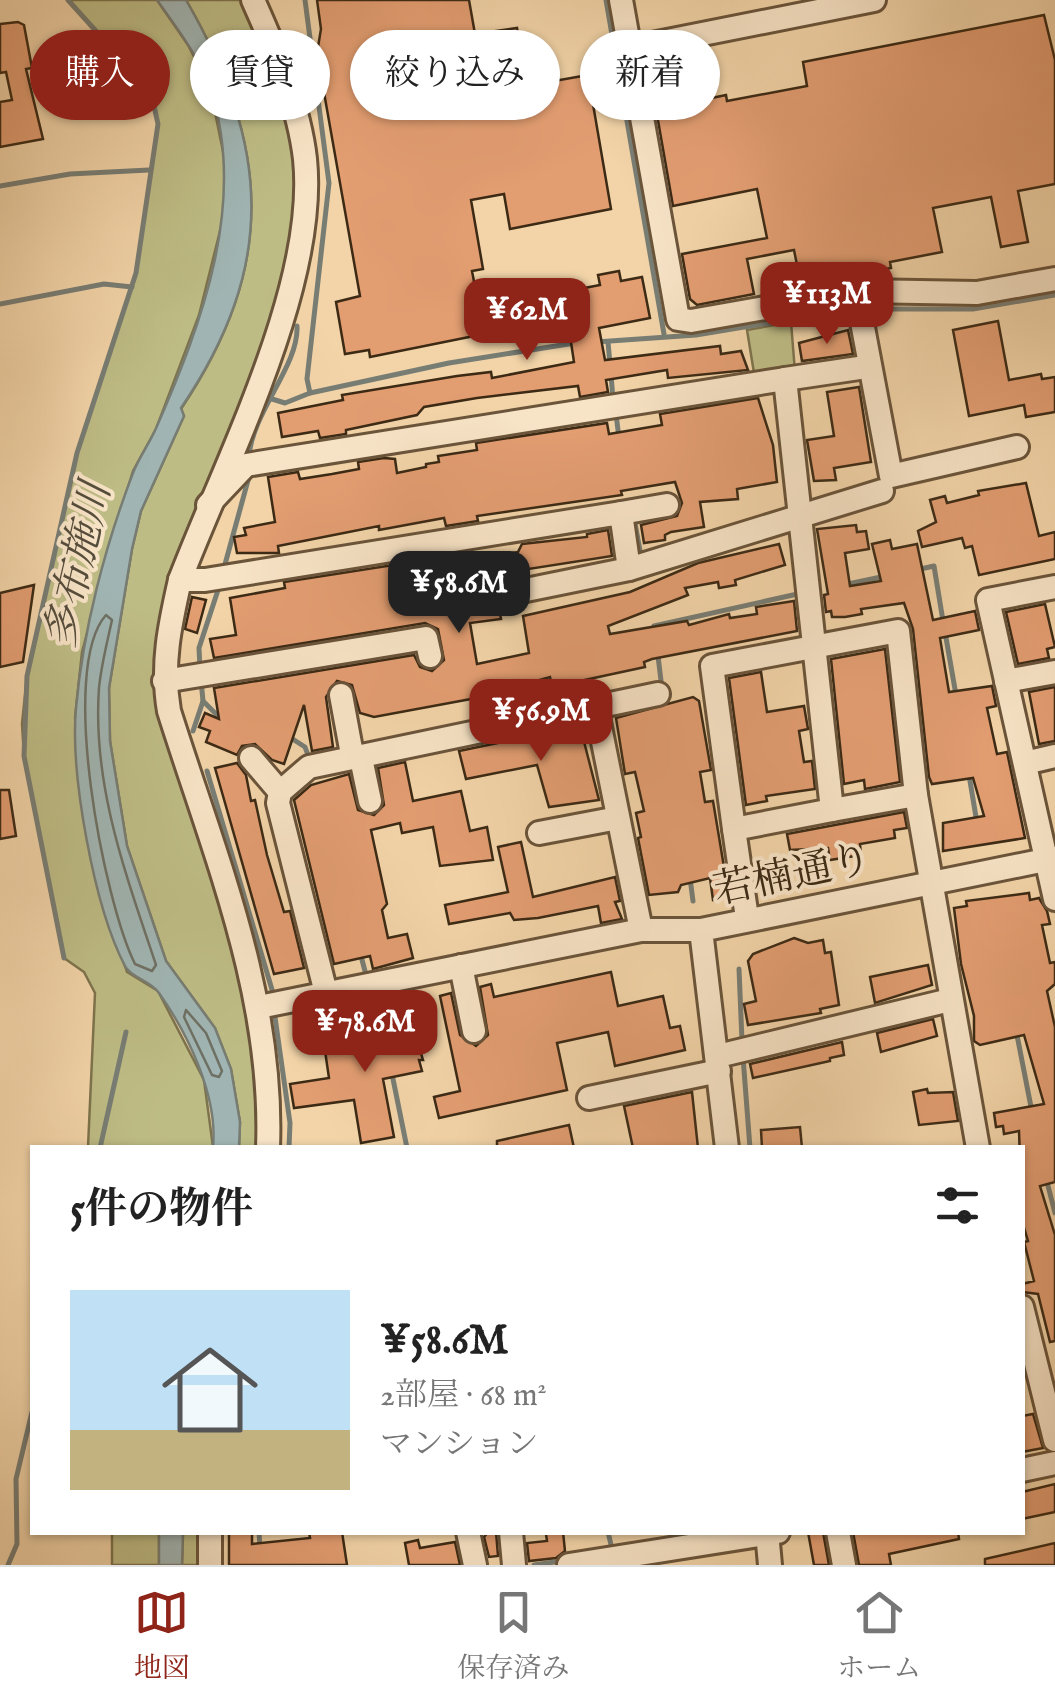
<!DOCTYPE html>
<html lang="ja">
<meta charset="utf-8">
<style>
:root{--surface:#fff;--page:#f2f2f2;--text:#222;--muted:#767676;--line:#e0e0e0;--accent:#8f2418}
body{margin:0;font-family:"IM FELL English","Noto Serif JP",serif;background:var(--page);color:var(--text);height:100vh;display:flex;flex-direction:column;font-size:38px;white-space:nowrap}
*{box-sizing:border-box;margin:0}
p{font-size:32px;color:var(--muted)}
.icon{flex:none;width:55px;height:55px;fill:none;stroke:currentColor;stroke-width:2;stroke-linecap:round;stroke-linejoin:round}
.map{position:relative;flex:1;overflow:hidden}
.sheet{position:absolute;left:30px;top:1145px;width:995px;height:390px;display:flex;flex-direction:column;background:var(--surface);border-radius:0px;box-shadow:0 2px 8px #0004}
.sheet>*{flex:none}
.guide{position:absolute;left:30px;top:30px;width:995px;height:90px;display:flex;gap:20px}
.price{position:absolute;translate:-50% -85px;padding:0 22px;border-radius:20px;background:var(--accent);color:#fff;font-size:32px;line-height:65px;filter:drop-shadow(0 2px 5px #0008)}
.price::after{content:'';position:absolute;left:50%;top:60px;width:30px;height:22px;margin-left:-15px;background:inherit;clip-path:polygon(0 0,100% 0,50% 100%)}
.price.on{background:#222;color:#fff}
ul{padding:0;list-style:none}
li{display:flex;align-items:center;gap:30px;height:250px;padding:0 40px}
li span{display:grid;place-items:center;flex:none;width:280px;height:200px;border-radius:0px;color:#555}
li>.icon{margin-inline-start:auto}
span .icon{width:120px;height:120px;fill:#fffc;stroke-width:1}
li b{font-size:42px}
h2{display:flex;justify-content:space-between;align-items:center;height:120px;padding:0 40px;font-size:42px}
.pill{padding:0 35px;border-radius:45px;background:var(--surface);box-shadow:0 2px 8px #0004;font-size:35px;line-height:90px}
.pill.on{background:var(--accent);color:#fff}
.menu{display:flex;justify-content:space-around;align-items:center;height:140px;border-top:2px solid var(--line);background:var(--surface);font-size:28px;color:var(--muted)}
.menu a{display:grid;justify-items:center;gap:5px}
.menu .on{color:var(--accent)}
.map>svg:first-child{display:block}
.green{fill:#bebc85;stroke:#7d734d;stroke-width:2.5}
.water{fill:#a0b5b3;stroke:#787d74;stroke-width:2.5}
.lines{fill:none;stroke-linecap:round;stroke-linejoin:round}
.shore{stroke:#6e7064;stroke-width:2.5}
.stream{stroke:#787d74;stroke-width:5}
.building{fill:#e29d71;stroke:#3c2a15;stroke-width:2.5}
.minor-casing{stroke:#6a543a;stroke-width:28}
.minor{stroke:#f7e3c6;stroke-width:22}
.labels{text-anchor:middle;stroke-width:8;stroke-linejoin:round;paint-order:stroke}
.street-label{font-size:40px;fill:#3c2a15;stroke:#f7e3c6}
.water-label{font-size:42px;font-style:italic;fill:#554d3c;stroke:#f7e3c6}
</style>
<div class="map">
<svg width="1055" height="1565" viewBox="0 0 1055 1565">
<rect width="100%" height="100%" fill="#f2d4a8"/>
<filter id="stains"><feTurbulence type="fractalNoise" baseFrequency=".002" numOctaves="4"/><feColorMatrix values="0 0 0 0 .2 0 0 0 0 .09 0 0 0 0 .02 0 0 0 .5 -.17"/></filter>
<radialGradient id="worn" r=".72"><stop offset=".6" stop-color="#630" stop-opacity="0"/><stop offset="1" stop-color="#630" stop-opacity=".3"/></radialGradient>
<g class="green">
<path d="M68,0H157L188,45L210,88L226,166L224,215L199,315L156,429L133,471L116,527L82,652L75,718L90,855L101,897L127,972L158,991L204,1080L213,1147H88L95,993L84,972L64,958L24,756L22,724L27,676L77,453L136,273L158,124L152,97L140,73L114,51Z"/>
<path d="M186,0H244L290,132L296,157L297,233L271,331L208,485L160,647L253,1011L262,1147H239L240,1122L231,1069L215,1028L166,961L127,846L110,741L109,688L132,549L141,511L184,416L181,409C278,265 270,146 186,0Z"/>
<path d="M791,322L795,372L755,379L747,330Z"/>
<rect x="112" y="1533" width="47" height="32"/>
<path d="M183,1533H203L202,1565H182Z"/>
</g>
<g class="water">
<path d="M157,0H186C270,146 278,265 181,408L184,416L141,511L132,549L109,688L110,741L127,846L166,961L215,1028L231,1069L240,1122L239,1147H213C218,1096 188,1034 159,993C150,980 131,978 125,966C94,907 70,774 76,708C83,630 105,546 133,473C139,457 150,443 157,426C202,323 247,203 211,91C200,58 177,28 157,0Z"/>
<path d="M159,1533H183L182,1565H159Z"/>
</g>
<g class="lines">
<g class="shore">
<path d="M106,615L112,620C107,643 101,666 99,688C92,785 126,875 156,965L152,971L135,964C104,902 58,669 106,615Z"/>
<path d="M186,1010L206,1033L222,1071L219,1077L212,1075L184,1017Z"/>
</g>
<g class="stream">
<path d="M305,0L329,183L307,379L310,393L449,363L575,343"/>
<path d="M606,0L664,334"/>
<path d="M0,186L70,174L149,170"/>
<path d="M0,304L104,284L132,287"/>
<path d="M868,309H973L1055,295"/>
<path d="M596,342L696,335L852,309"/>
<path d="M608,342L610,364"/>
<path d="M611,375L613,399"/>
<path d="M272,399L285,403L310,393"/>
<path d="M616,414L619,438"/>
<path d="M249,457C252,412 299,366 297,326"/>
<path d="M634,518L641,556"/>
<path d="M224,568L250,473"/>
<path d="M916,570L934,566L943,621"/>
<path d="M848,584L886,576"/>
<path d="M654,626L802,593"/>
<path d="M945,632L956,695"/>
<path d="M658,656L662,689"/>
<path d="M200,669L199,648L220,584"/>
<path d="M203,701L222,720"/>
<path d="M193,731L203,701L201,680"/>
<path d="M291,738L305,747L309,758"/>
<path d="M207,771L273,993"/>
<path d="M969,775L977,823"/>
<path d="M690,878L693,901"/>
<path d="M360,952L366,975"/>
<path d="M64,958L24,756L27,676L77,453L136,273L158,124L152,97L140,73L114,51L68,0"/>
<path d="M739,969L742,1041"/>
<path d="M373,994L385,1039"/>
<path d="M275,1017L290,1123L289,1148"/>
<path d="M1016,1030L1032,1112"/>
<path d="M743,1057L750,1148"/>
<path d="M392,1074L407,1148"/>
<path d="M100,1148L126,1032"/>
<path d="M1047,1182L1055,1213"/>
<path d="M259,1532L260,1549"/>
<path d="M608,1532L612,1549"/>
<path d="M8,1565L17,1544L16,1479L32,1412"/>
<path d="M534,1565L561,1561"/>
</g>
</g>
<g class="building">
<path d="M317,0H469L475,34L517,28L525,76L532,85L588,75L611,209L510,229L504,194L471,200L483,269L472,271L484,334L370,357L369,350L345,354L336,302L360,296L317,53L321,29Z"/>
<path d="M1044,15L1055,60V184L1018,191L1028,242L1001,247L991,197L933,208L942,252L890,262L891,268L806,284L800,280L794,250L747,259L754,294L697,305L690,299L682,254L767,238L757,189L673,206L656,109L664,107L661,93L700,85L702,100L726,95L727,101L807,86L803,62Z"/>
<path d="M18,22L24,25L32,68L26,69L43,139L0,147V102L12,100L6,72L0,73V24Z"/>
<path d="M619,271L621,281L642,277L650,318L599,328L605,360L720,346L721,354L741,351L748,370L668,378L667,370L606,380L608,392L580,397L578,386L477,398L424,407L417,415L346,430V434L320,438L318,431L282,437L278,413L343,400L342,395L457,376L491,372L492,378L574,362L569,329L529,336L522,300L600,285L598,275Z"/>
<path d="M998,321L1009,380L1041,374L1042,379L1055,377V412L1026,417L1024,405L969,416L953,330Z"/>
<path d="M848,330L853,354L802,361L799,343Z"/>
<path d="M859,387L871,462L834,468L836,480L814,481L807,440L834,436L827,392Z"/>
<path d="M758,398L773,445L777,482L737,489L738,499L700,502L704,527L671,532L665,535V540L644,543L641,525L677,516L682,503L675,482L621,491L622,495L477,516L478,521L446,526L444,518L379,530V526L278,546L279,553H237L234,537L246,535L244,528L275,522L268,477L298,472L300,479L332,474L359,469L358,462L384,458L395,459L397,473L426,467V464L439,462L438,456L477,450L476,443L607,423L609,434L662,425L660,414Z"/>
<path d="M1026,483L1039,536L1055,532V559L979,575L972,546L965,548L962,538L922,547L918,531L936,522L930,500L945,496L947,503L979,495L978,491Z"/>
<path d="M856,525L857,532L866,531L869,549L845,553L850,586L881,581L872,544L890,540L892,549L917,544L933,620L975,611L979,630L940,638L949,692L992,686L996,706L987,708L997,754L1007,752L1025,838L943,851V823L984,816L973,778L932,784L929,777L913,629L904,603L861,609L862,614L845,617H832L831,611L826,612L824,595L828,594L817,529Z"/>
<path d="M608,530L612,556L515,571L512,579L494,582L501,619L470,623L477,664L529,653L523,616L630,592L698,563L779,544L785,565L735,580L736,585L719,588L718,582L685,588L688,595L608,626L610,634L687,621L689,625L729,614L730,618L757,614L756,607L794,601L797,631L652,659L644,662L645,667L552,687L550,677L471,699L374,717L360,713L352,685L337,681L326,697L333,747L312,751L304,705L284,764L272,760L255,744L242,746L237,755L206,742L210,731L199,727L205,713L219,719L214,688L414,655L420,667L432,671L444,660L438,629L425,623L214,658L210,639L236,635L230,598L285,588L284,582L464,554L465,561L518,552L522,544L587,537V534Z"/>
<path d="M34,585L23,662L0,667V593Z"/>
<path d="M192,597L206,600L197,633L185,629Z"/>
<path d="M1045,604L1055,647L1047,649L1049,658L1018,664L1006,612Z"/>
<path d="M885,649L900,782L865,789L864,780L844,784L831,659Z"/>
<path d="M761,672L767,712L804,706L808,729L799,731L804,762L812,761L815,789L766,796L767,801L746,805L729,678Z"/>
<path d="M1055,687V741L1039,744L1029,692Z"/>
<path d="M693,697L699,701L711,770L700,772L705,802L713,801L729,897L713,900L710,878L681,885L678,892L649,895L638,838L641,837L636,813L644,811L635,772L625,774L616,718Z"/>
<path d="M580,726L599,800L549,807L537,765L466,779L459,751Z"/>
<path d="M405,762L413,801L461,791L470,831L487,827L493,860L440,866L433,827L402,833L400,823L371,830L387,904L382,910L388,938L407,934L413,958L373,969L370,956L334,964L294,800L311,785L349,774L358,810L374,815L384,805L378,768Z"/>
<path d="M237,763L246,775L251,801L255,800L267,855L284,912L290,911L304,968L274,974L215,768Z"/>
<path d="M0,790H9L16,836L0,839Z"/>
<path d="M904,812L907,828L894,830L895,838L860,844L861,855L830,860L828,848L790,850L787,834Z"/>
<path d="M521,842L533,897L615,877L620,901L615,902L622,919L601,923L598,906L538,918L514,920L510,913L449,924L445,905L508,892L498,847Z"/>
<path d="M1029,893L1030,900L1039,898L1047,911L1050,924L1042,925L1050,963L1055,962V984L1047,991L1055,1027V1182L1040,1186L1055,1235V1341L1050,1342L1038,1294L1022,1292V1284L1034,1281L1024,1242L1028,1241L1022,1221L1019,1131L1004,1134L1003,1126L996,1127L994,1113L1044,1104L1024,1035L980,1045L974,1041V1016L961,964L954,908L967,906L966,901Z"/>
<path d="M794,938L808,943L823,940L825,953L831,952L839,1005L820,1009L821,1013L748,1025L744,1004L756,1001L748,961L753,954Z"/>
<path d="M928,965L932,985L875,1003L870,977Z"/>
<path d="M611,972L618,1006L663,996L670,1028L680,1026L685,1050L615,1066L608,1032L557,1043L567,1090L439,1118L434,1097L460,1091L440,996L451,993L460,1035L476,1046L488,1035L480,987L491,984L494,997Z"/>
<path d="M408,1011L423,1060H419L422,1071L383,1079L394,1137L361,1143L354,1100L294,1108L290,1084L329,1078L324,1044L389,1034L385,1016Z"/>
<path d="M933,1019L937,1036L881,1052L877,1033Z"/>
<path d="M842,1042L844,1055L830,1058V1061L753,1078L750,1064Z"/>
<path d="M927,1089L928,1093L953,1092L958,1121L919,1125L913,1092Z"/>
<path d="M692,1092L698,1148H633L624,1106Z"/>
<path d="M569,1125L574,1148H497V1141Z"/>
<path d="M800,1127L802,1148H762L761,1130Z"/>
<path d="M1033,1414L1043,1448L1022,1452V1416Z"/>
<path d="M1055,1484V1512L1022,1519V1492Z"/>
<path d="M229,1532H252V1544L310,1538L309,1532H342L347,1565H229Z"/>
<path d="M488,1532H496L498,1556L489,1557L484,1537Z"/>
<path d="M563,1532L565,1551L556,1558L529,1561L527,1543L547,1541L546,1534Z"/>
<path d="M808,1532H823L829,1565H814Z"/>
<path d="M853,1532H958L959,1539L889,1554L891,1565H859Z"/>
<path d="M418,1540L420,1548L455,1542L460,1565H409L405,1543Z"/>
<path d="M1055,1543V1565H985V1559Z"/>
</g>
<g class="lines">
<defs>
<g id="minor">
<path d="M253,0C275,49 299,106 305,159C318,285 226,460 180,580C170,624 161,665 169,711C214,854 274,995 268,1148"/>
<path d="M621,0L678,319L691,321L861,291L977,293L1055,279"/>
<path d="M632,48L874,0"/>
<path d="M861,291L862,322L891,476L1017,447"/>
<path d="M785,379L859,368"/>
<path d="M208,505L246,465L785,379L832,810L916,795L978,1148"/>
<path d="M621,513L667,505"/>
<path d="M180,580H205L621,513L629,569L882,491"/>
<path d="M1055,587L988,600L1055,899"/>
<path d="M521,591L629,569"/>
<path d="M164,681L426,638L430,656"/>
<path d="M1006,681L1055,672"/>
<path d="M341,695L351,749L362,763L370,801"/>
<path d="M596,707L658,694"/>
<path d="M251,758L280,792"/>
<path d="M1025,763L1055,756"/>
<path d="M734,829L712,666L898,631L916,795"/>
<path d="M539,833L618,818"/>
<path d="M747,918L734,829L832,810"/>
<path d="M461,966L474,1031"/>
<path d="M326,993L278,803L280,792L309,767L596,707L641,930"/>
<path d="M259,1007L641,930H701"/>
<path d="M718,1056L950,1000"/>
<path d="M589,1098L719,1071"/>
<path d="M727,1148L701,930L1055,858"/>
<path d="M1022,1307L1055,1440"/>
<path d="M1022,1470L1055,1463"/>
<path d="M210,1532V1565"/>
<path d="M468,1532L475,1565"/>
<path d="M511,1532L514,1565"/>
<path d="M767,1532L770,1565"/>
<path d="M838,1532L844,1565"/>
<path d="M569,1565L778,1532"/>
</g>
</defs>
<use href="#minor" class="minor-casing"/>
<use href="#minor" class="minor"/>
</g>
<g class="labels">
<g class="street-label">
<text transform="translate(792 873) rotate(-12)" y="14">若楠通り</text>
</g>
<g class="water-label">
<text transform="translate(76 565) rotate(-77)" y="15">多布施川</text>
</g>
</g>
<rect width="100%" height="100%" filter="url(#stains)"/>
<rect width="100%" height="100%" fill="url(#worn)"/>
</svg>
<b class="price" style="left:827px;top:347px">¥113M</b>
<b class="price" style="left:527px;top:363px">¥62M</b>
<b class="price on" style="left:459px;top:636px">¥58.6M</b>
<b class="price" style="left:541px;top:764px">¥56.9M</b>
<b class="price" style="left:365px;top:1075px">¥78.6M</b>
<div class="guide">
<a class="pill on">購入</a>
<a class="pill">賃貸</a>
<a class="pill">絞り込み</a>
<a class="pill">新着</a>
</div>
<section class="sheet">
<h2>5件の物件<svg class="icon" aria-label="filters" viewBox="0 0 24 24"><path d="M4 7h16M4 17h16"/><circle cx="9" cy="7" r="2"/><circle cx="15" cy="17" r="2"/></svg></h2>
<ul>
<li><span style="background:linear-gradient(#bfe0f5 70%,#c2b280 0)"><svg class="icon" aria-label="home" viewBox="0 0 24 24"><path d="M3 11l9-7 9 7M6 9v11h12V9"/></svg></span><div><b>¥58.6M</b><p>2部屋 · 68 m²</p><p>マンション</p></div></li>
</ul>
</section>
</div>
<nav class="menu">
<a class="on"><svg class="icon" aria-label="map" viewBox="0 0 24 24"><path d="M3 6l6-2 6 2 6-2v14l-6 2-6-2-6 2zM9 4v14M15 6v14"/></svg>地図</a>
<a><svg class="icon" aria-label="saved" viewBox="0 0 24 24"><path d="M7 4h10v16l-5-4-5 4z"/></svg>保存済み</a>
<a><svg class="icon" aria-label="home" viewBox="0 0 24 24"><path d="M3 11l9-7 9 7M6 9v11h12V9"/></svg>ホーム</a>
</nav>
